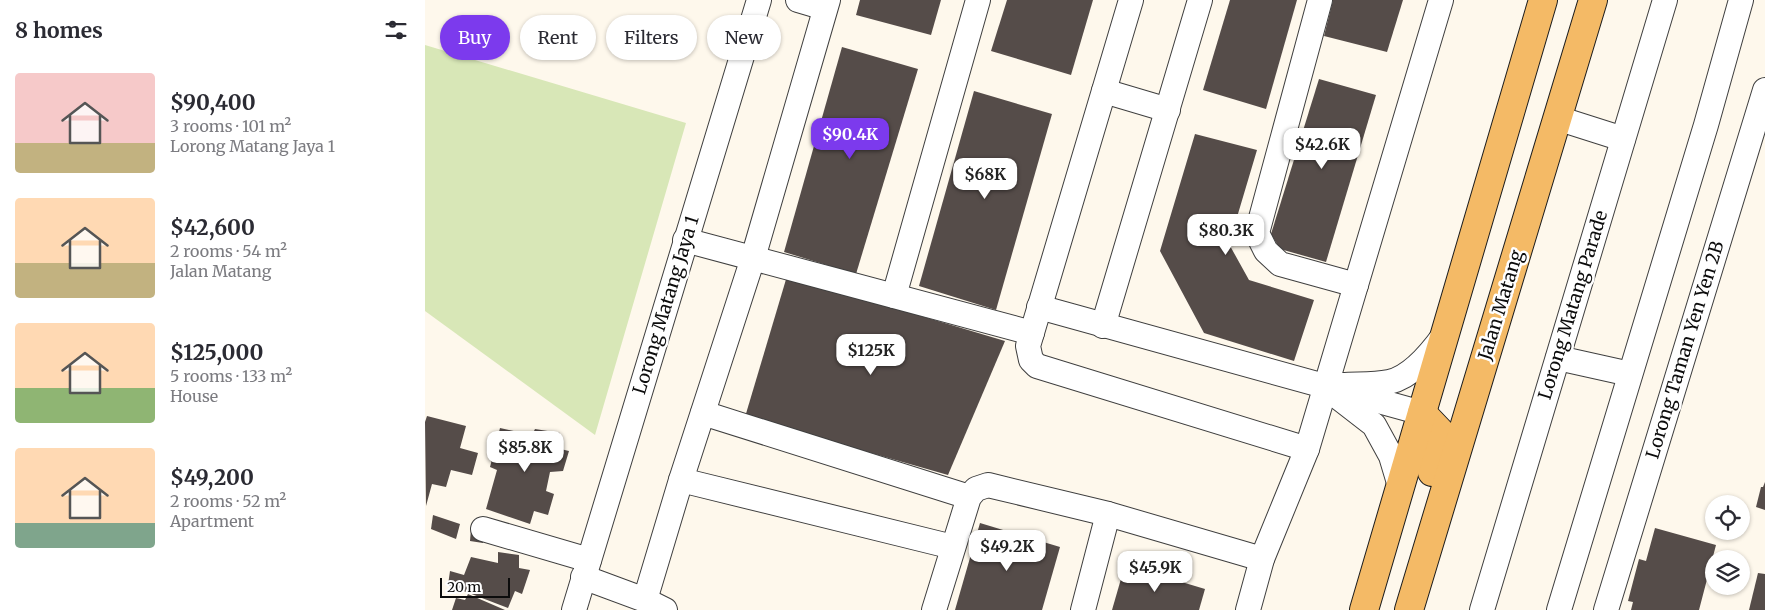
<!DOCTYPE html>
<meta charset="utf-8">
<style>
:root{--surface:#fff;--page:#f2f2f3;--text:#2b2b33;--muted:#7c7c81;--accent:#7c3aed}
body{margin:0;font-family:Merriweather,serif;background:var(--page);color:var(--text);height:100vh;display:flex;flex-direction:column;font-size:19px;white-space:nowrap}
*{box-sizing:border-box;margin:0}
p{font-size:16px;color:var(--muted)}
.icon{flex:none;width:28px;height:28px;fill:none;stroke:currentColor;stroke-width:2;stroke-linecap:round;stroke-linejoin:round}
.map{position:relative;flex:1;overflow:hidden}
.sheet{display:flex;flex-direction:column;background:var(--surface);width:425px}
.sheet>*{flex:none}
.hud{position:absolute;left:15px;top:15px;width:475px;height:45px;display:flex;gap:10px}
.fabs{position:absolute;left:1280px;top:495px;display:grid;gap:10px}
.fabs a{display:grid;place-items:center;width:45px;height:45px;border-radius:50%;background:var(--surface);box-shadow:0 1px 4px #0004;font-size:25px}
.scale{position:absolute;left:15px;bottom:12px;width:70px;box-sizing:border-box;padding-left:5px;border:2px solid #0c0c0c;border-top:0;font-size:14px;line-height:18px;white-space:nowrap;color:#0c0c0c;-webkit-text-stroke:4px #fff;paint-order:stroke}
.price{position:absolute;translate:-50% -42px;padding:0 11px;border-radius:10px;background:#fff;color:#222;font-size:16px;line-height:32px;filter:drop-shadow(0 1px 2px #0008)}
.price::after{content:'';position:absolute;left:50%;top:30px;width:15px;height:11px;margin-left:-8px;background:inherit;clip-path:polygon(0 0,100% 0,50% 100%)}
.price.active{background:var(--accent);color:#fff}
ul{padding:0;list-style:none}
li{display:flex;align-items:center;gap:15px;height:125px;padding:0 15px}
li span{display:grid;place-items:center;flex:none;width:140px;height:100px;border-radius:5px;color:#555}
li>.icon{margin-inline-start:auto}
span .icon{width:60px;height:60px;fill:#fffc;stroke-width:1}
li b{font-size:21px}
h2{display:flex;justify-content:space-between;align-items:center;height:60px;padding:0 15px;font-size:21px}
.tag{padding:0 18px;border-radius:22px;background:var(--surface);box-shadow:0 1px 4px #0004;font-size:18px;line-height:45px}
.tag.active{background:var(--accent);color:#fff}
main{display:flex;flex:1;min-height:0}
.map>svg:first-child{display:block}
.green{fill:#d8e7b7}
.building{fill:#554c49}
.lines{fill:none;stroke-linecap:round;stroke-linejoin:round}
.minor-casing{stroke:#3f3f3f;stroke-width:26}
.major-casing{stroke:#1d1d1d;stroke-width:30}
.minor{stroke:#fff;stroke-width:24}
.major{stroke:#f4ba66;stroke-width:28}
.labels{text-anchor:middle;stroke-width:5;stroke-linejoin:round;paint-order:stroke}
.street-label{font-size:18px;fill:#0c0c0c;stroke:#fff}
</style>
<main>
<section class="sheet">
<h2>8 homes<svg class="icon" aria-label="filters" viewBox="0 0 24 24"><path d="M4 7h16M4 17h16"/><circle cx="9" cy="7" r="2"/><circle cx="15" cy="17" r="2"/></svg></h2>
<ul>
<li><span style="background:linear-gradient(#f6c9c9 70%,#c2b280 0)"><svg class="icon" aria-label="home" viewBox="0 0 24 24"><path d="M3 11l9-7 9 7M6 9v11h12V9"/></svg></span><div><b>$90,400</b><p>3 rooms · 101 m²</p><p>Lorong Matang Jaya 1</p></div></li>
<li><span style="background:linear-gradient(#ffd9b3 65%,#c2b280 0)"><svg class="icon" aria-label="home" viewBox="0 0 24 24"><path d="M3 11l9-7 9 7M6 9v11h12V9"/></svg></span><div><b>$42,600</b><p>2 rooms · 54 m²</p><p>Jalan Matang</p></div></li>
<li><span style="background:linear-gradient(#ffd9b3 65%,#8fb573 0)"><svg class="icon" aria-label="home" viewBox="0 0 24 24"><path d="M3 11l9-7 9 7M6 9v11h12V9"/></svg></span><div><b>$125,000</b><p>5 rooms · 133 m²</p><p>House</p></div></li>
<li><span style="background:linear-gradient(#ffd9b3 75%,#7fa58c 0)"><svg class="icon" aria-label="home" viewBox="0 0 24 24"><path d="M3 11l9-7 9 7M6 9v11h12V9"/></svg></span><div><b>$49,200</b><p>2 rooms · 52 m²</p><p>Apartment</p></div></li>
</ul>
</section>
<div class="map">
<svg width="1340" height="610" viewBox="0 0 1340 610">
<rect width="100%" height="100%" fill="#fef8ec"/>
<path class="green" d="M0,45L261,123L170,435L0,311Z"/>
<g class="building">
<path d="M435,0H516L506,35L431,15Z"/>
<path d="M582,0H668L646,75L566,51Z"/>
<path d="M805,0H872L841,109L778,90Z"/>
<path d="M908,0H978L962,52L899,36Z"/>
<path d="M417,47L493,69L431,274L359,252Z"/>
<path d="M894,79L951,95L901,262L855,249L846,234Z"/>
<path d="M549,91L627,114L571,310L494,286Z"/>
<path d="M770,134L832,150L804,244L824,280L889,300L869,361L779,333L735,251Z"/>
<path d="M362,276L580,341L523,475L320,417Z"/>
<path d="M2,416L41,426L35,448L53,453L47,475L26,470L21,487L7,484L1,506L0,422Z"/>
<path d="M75,428L107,435L110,429L135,433L131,448L144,451L138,471L125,472L121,491L129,494L123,515L109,511L105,524L61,509L72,470L65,467Z"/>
<path d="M1340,482V510L1331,507L1336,487H1338Z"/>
<path d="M8,515L35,524L31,539L6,529Z"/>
<path d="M555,523L635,547L617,610H530Z"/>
<path d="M1230,528L1291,545L1274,610H1206L1208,602L1203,601L1214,559L1221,561Z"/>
<path d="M46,529L60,535L58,543L45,541Z"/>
<path d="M73,552L94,555V568L105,570L97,594L90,591L83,608L23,585L25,571L39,575L46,557L73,563Z"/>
<path d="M700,565L780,589L774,610H687Z"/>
<path d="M1333,573L1340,574V610H1324Z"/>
<path d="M43,594L80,610H27L31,598L40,600Z"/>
</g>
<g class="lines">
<defs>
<g id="minor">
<path d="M373,0L400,8"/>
<path d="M706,0L603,346L606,360L612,366L882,449"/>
<path d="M895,0L832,233L841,251L855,264L931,285"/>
<path d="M679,91L743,110"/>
<path d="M1132,118L1198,139"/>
<path d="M260,240L607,333"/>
<path d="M469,296L553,0"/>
<path d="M614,307L997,413"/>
<path d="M678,326L775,0"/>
<path d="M1133,358L1205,374"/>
<path d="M917,385C932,384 949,385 964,382C987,377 1006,353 1019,335"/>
<path d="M909,394L949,425L966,456L975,486"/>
<path d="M278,413L544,497"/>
<path d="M256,480L528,547"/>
<path d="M58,529L164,560"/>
<path d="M158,577L220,600L240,610"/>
<path d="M220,600L256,480L328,258L403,0"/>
<path d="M149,610L334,0"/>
<path d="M509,610L544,497L551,489L563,485L683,514L837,559"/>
<path d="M658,610L683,514"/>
<path d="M823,610L837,559L882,449L1016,0"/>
<path d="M1057,610L1240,0"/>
<path d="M1134,610L1281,125L1316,0"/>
<path d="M1181,610L1340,90"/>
</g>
<g id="major">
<path d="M997,413L1017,434L1007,472"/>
<path d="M939,610L1118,0"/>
<path d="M984,610L1168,0"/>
</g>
</defs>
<use href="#minor" class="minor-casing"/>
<use href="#major" class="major-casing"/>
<use href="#minor" class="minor"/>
<use href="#major" class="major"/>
</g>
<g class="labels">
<g class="street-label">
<text transform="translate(241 305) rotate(-73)" y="6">Lorong Matang Jaya 1</text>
<text transform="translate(1076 305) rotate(-73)" y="6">Jalan Matang</text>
<text transform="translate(1148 305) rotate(-73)" y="6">Lorong Matang Parade</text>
<text transform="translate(1260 350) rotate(-73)" y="6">Lorong Taman Yen Yen 2B</text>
</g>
</g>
</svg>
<div class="fabs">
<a><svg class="icon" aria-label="locate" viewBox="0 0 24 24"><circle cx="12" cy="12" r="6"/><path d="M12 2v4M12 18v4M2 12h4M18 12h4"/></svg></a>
<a><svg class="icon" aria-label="layers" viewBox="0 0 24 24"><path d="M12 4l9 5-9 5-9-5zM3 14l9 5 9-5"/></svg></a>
</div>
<div class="scale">20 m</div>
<b class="price active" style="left:425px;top:160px">$90.4K</b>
<b class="price" style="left:897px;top:170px">$42.6K</b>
<b class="price" style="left:560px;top:200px">$68K</b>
<b class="price" style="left:801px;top:256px">$80.3K</b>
<b class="price" style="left:446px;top:376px">$125K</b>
<b class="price" style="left:100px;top:473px">$85.8K</b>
<b class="price" style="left:582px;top:572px">$49.2K</b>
<b class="price" style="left:730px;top:593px">$45.9K</b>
<div class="hud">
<a class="tag active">Buy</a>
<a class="tag">Rent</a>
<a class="tag">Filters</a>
<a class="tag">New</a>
</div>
</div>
</main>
